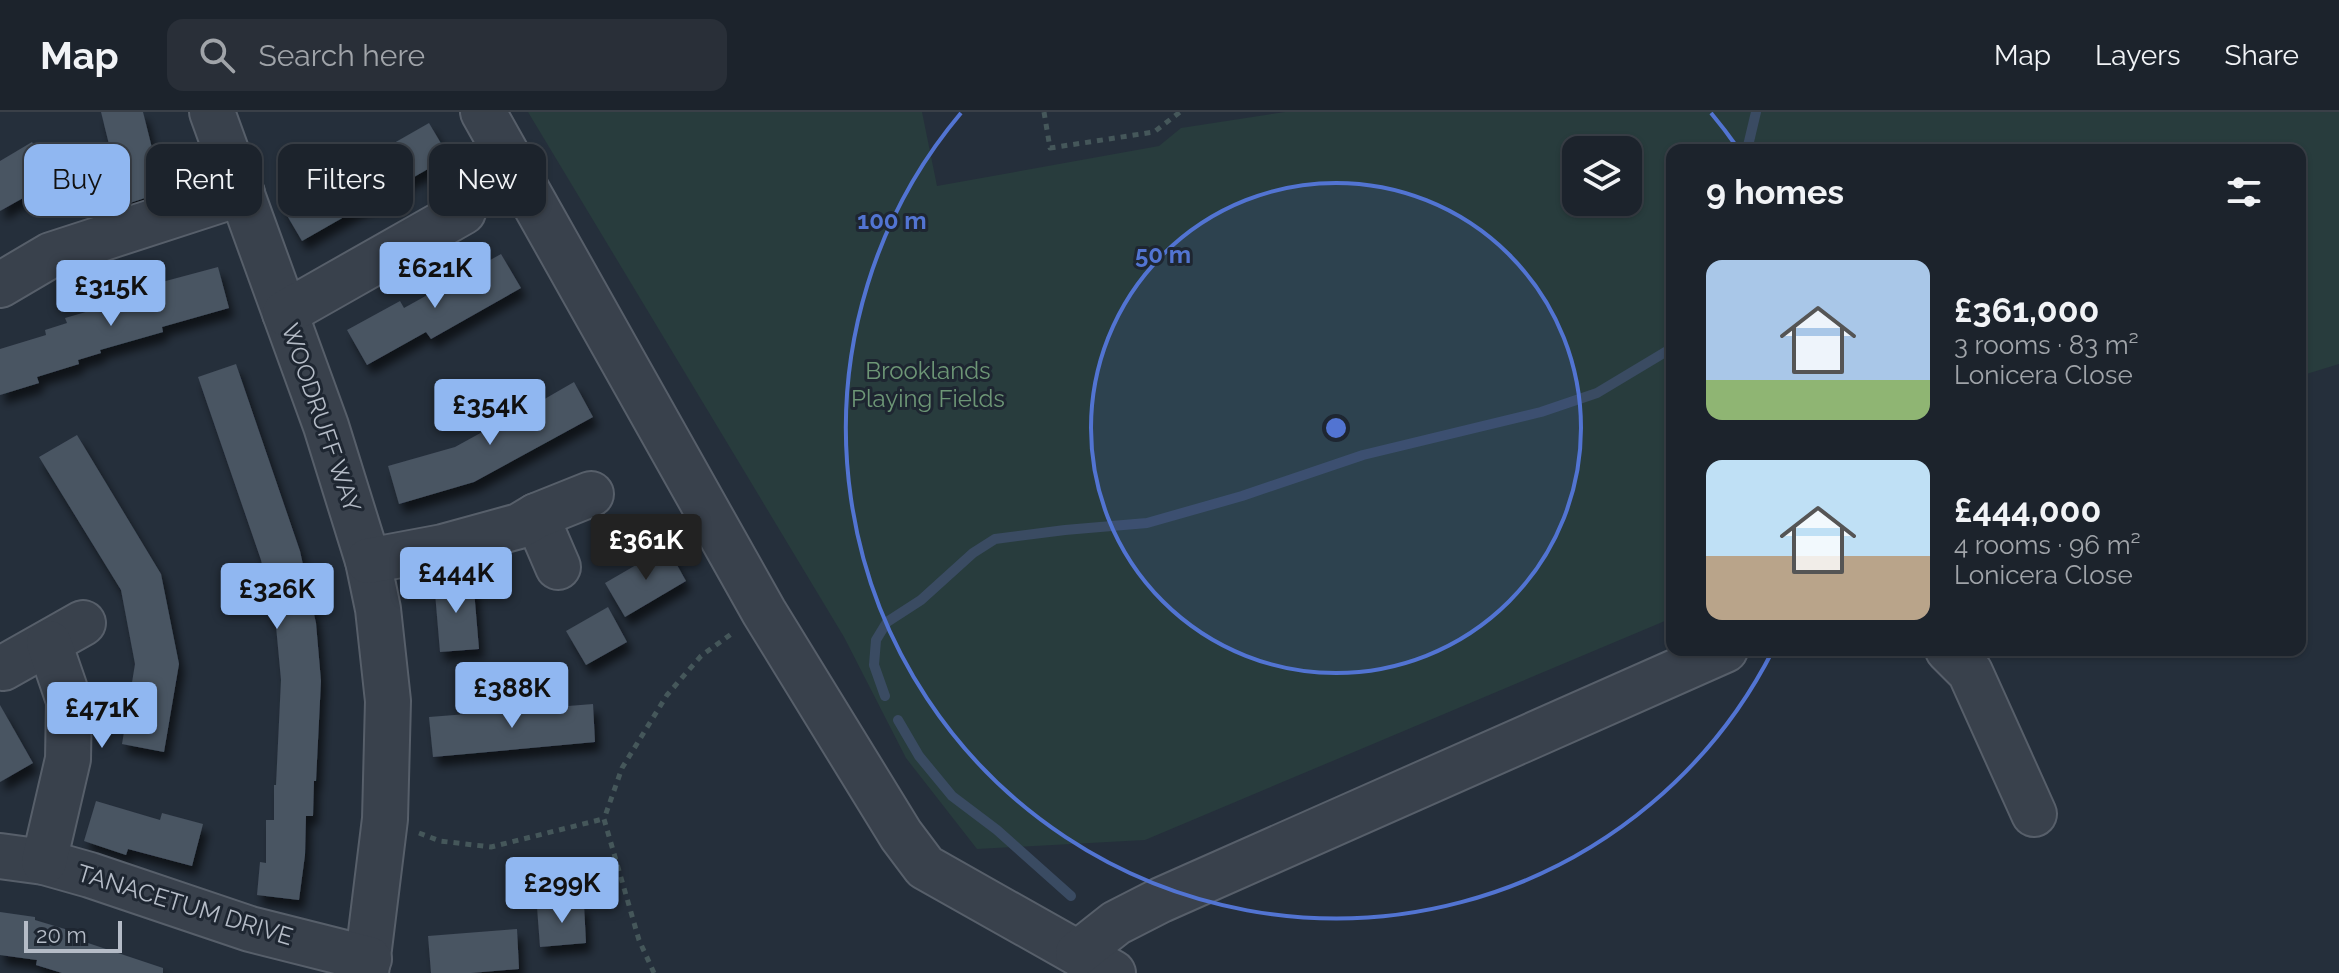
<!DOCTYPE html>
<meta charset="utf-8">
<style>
:root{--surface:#1c232c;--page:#292f38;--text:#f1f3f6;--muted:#a0a4a9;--line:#3a4048;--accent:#90b7f1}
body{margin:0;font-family:Raleway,sans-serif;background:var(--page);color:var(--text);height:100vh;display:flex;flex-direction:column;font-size:30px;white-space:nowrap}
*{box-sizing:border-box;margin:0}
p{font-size:26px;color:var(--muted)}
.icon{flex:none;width:44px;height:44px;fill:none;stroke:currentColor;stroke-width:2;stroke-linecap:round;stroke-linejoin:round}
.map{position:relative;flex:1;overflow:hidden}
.side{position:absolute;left:1666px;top:32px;width:640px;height:512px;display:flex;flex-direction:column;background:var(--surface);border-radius:16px;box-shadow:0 2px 6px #0004,0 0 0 2px var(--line)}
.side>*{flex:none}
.top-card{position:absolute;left:24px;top:32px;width:760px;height:72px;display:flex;gap:16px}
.tools{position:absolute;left:1562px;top:24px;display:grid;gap:16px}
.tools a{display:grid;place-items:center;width:80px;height:80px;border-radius:16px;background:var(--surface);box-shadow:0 2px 6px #0004,0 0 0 2px var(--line);font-size:40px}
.scale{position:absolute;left:24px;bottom:20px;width:98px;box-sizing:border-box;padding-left:8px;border:4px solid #b5bcc7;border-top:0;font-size:22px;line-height:28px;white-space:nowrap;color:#b5bcc7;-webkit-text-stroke:6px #1e2631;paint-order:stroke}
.price{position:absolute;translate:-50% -68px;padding:0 18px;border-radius:8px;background:var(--accent);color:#111;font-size:26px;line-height:52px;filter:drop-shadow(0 2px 4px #0008)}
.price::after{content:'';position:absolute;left:50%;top:48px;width:24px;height:18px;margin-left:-12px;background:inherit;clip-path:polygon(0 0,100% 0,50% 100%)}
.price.current{background:#222;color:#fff}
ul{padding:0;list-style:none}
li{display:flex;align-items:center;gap:24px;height:200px;padding:0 40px}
li span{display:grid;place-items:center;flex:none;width:224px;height:160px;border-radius:16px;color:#555}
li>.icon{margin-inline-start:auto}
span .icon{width:96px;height:96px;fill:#fffc;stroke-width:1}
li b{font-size:34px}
h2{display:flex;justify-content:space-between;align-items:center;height:96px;padding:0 40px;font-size:34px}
.pill{padding:0 28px;border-radius:16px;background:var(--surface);box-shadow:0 2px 6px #0004,0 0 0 2px var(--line);font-size:28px;line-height:72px}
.pill.current{background:var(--accent);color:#111}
header{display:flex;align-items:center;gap:48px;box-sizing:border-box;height:112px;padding:0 40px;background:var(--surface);border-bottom:2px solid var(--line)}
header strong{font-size:38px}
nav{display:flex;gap:44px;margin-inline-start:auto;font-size:28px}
.search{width:560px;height:72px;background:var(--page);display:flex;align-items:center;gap:20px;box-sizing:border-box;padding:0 28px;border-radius:16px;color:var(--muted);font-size:30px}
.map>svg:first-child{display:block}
.green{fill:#283c3d;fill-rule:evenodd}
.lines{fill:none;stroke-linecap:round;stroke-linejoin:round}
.stream{stroke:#3a4b62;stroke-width:10}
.building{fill:#495462;filter:url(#shadow)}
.minor-casing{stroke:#575f6a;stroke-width:48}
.path{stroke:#45575a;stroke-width:5;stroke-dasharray:6 6;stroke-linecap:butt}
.minor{stroke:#39414c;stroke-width:44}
.ring{fill:none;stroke:#5274d2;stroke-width:4}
.labels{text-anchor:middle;stroke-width:6;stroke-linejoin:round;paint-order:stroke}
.park-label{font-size:24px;fill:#6d9676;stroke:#1e2631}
.street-label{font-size:24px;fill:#b5bcc7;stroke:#1e2631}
.centre{fill:#5274d2;stroke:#1e2631;stroke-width:4}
.ring-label{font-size:24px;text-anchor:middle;font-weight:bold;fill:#5274d2;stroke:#1e2631;stroke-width:6;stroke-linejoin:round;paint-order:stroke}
</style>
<header>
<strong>Map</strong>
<div class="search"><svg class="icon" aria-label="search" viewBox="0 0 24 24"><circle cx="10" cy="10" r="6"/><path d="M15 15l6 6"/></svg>Search here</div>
<nav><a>Map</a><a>Layers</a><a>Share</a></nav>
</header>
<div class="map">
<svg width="2339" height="861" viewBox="0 0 2339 861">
<defs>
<filter id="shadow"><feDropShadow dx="5" dy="9" stdDeviation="4" flood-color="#0009"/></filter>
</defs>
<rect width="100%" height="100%" fill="#252f3b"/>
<path class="green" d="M528,0H922L937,74L1159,34L1181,16L1285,0H2339V252L2300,264V38H1672V506L1145,728L977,737L906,646L844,525ZM1628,38V90H1576V38Z"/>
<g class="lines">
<g class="stream">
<path d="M1747,38L1756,0"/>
<path d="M885,584L874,553L876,528L887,510L921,488L973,441L995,427L1065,418L1147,411L1242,384L1363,343L1541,300L1597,281L1672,236"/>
<path d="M898,608L919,644L952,684L997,718L1071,784"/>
</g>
</g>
<g class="building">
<path d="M101,0H143L163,80L124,93Z"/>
<path d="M429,11L449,45L302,129L282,95Z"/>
<path d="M32,30L55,68L0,99V49Z"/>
<path d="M501,142L521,176L431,227L426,220L367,253L347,218L400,189L404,196Z"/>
<path d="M218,155L229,196L162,215L163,220L100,238L101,241L78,248L79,252L37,265L39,271L0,283V237L46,223L45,218L67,211L65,206L96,197V195L164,175L162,170Z"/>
<path d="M236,252L300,439L316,511L321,569L316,669H314L313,704H306L305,743L299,788L257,783L260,750L266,751V708H274V673H276L281,568L276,514L261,448L198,265Z"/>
<path d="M574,270L593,305L474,370L399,392L388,354L455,335L495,313L496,315Z"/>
<path d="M77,323L161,462L179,552L164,640L122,632L135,552L121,478L39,345Z"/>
<path d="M667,435L686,469L625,505L605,471Z"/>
<path d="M473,466L479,537L440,540L434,469Z"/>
<path d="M608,495L627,530L586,553L566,519Z"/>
<path d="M593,592L595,630L433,645L429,605Z"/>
<path d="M0,593L33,651L0,670Z"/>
<path d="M96,689L160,708L162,701L203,712L192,754L128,737L126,743L84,729Z"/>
<path d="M584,792L586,831L540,835L537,795Z"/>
<path d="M0,800L35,805V808L78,821L76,827L163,856V861H62L36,853L37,848L0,843Z"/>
<path d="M517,817L519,857L471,861H431L428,824Z"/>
</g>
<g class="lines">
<defs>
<g id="minor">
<path d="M212,0L326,314L368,449L378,497L388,589L385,707L366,861"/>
<path d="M483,0L764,500L901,723L925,755L1113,861"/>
<path d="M0,173L51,143L242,81"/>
<path d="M285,201L463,100"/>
<path d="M536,404L558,455"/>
<path d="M368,449L443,435L519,414L536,404L591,382"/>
<path d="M1948,538L1970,560L2034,702"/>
<path d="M3,556L83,511"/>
<path d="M0,744L44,750L90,763L250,817L369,847"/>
<path d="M44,750L68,647L69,589L49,531"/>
<path d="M1078,841L1116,811L1161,788L1725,538"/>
</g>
</defs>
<use href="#minor" class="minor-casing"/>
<g class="path">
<path d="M1044,0L1050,36L1154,20L1180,0"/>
<path d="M419,721L440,729L491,735L603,707"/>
<path d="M654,861L639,828L604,707L622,656L667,583L701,544L734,520"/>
</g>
<use href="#minor" class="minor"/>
</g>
<circle cx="1336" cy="316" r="245" fill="#5274d2" fill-opacity=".12"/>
<g class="ring">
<circle cx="1336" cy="316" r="245"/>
<path d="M1773 538A490 490 0 1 1 961 1M1711 1A490 490 0 0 1 1737 35"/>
</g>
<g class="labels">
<g class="park-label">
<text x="928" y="267">Brooklands<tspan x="928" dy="28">Playing Fields</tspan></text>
</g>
<g class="street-label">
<text transform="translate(321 306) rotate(71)" y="8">WOODRUFF WAY</text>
<text transform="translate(185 793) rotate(17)" y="8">TANACETUM DRIVE</text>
</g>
</g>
<circle cx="1336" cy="316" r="12" class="centre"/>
<g class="ring-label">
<text x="892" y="117">100 m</text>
<text x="1163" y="151">50 m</text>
</g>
</svg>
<div class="tools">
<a><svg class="icon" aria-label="layers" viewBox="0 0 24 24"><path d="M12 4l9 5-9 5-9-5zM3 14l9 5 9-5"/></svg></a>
</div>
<div class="scale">20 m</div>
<b class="price" style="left:435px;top:198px">£621K</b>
<b class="price" style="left:111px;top:216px">£315K</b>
<b class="price" style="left:490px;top:335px">£354K</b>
<b class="price current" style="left:646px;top:470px">£361K</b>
<b class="price" style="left:456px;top:503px">£444K</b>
<b class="price" style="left:277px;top:519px">£326K</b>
<b class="price" style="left:512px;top:618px">£388K</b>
<b class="price" style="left:102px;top:638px">£471K</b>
<b class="price" style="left:562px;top:813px">£299K</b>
<div class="top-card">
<a class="pill current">Buy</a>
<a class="pill">Rent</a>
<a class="pill">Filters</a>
<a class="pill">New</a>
</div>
<section class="side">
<h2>9 homes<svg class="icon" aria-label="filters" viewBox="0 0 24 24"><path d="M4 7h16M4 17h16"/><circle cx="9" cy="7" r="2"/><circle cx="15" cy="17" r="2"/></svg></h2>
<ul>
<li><span style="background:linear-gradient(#a9c7e8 75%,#8fb573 0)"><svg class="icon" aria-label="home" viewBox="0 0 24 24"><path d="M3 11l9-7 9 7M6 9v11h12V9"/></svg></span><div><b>£361,000</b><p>3 rooms · 83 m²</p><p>Lonicera Close</p></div></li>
<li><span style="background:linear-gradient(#bfe0f5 60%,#b9a48a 0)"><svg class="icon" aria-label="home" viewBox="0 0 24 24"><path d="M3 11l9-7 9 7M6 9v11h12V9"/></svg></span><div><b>£444,000</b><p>4 rooms · 96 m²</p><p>Lonicera Close</p></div></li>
</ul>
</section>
</div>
